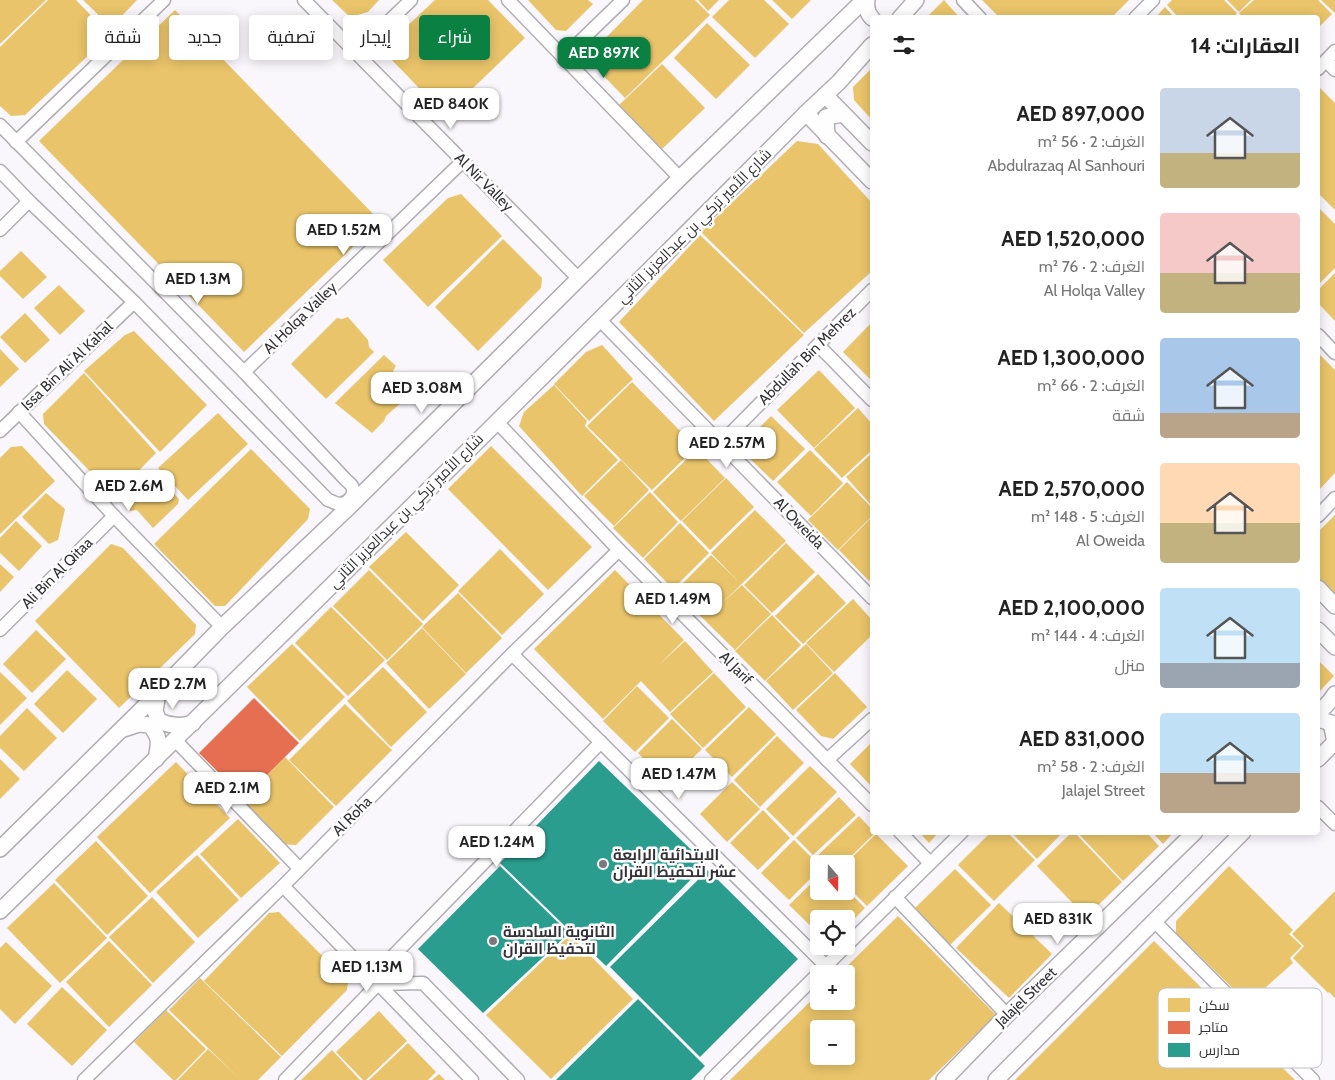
<!DOCTYPE html>
<html lang="ar">
<meta charset="utf-8">
<style>
:root{--surface:#fff;--page:#f6f6f6;--text:#222;--muted:#767676;--accent:#0b8043}
body{margin:0;font-family:Cabin,Cairo,sans-serif;background:var(--page);color:var(--text);direction:rtl;height:100vh;display:flex;flex-direction:column;font-size:19px;white-space:nowrap}
*{box-sizing:border-box;margin:0}
p{font-size:16px;color:var(--muted)}
.icon{flex:none;width:28px;height:28px;fill:none;stroke:currentColor;stroke-width:2;stroke-linecap:round;stroke-linejoin:round}
.map{position:relative;flex:1;overflow:hidden;direction:ltr}
.drawer{position:absolute;left:870px;top:15px;width:450px;height:820px;display:flex;flex-direction:column;background:var(--surface);border-radius:5px;box-shadow:0 2px 12px #0003;direction:rtl}
.drawer>*{flex:none}
.guide{position:absolute;left:15px;top:15px;width:475px;height:45px;direction:rtl;display:flex;gap:10px}
.needle{width:32px;rotate:160deg}
.controls{position:absolute;left:810px;top:855px;display:grid;gap:10px}
.controls a{display:grid;place-items:center;width:45px;height:45px;border-radius:5px;background:var(--surface);box-shadow:0 2px 12px #0003;font-size:25px}
.price{position:absolute;translate:-50% -42px;padding:0 11px;border-radius:10px;background:#fff;color:#222;font-size:16px;line-height:32px;filter:drop-shadow(0 1px 2px #0008)}
.price::after{content:'';position:absolute;left:50%;top:30px;width:15px;height:11px;margin-left:-8px;background:inherit;clip-path:polygon(0 0,100% 0,50% 100%)}
.price.selected{background:var(--accent);color:#fff}
ul{padding:0;list-style:none}
li{display:flex;align-items:center;gap:15px;height:125px;padding:0 20px}
li span{display:grid;place-items:center;flex:none;width:140px;height:100px;border-radius:5px;color:#555}
li>.icon{margin-inline-start:auto}
span .icon{width:60px;height:60px;fill:#fffc;stroke-width:1}
li b{font-size:21px}
h2{display:flex;justify-content:space-between;align-items:center;height:60px;padding:0 20px;font-size:21px}
.chip{padding:0 18px;border-radius:5px;background:var(--surface);box-shadow:0 2px 12px #0003;font-size:18px;line-height:45px}
.chip.selected{background:var(--accent);color:#fff}
.map>svg:first-child{display:block}
.homes{fill:#e9c46a;fill-rule:evenodd}
.shops{fill:#e76f51}
.schools{fill:#2a9d8f}
.lines{fill:none;stroke-linecap:round;stroke-linejoin:round}
.minor-casing{stroke:#b0aeb3;stroke-width:15}
.tertiary-casing{stroke:#b0aeb3;stroke-width:18}
.minor{stroke:#fefeff;stroke-width:12}
.tertiary{stroke:#fefeff;stroke-width:15}
.poi-dot{fill:#79777c;stroke:#fff;stroke-width:2}
.labels{text-anchor:middle;stroke-width:5;stroke-linejoin:round;paint-order:stroke}
.street-label{font-size:15px;fill:#343237;stroke:#fff}
.poi-label{font-size:15px;font-weight:bold;fill:#343237;stroke:#fff;text-anchor:start}
.key{fill:#fff;stroke:#c2c2c3;stroke-width:1}
.key-label{font-size:14px;fill:#343237}
</style>
<div class="map">
<svg width="1335" height="1080" viewBox="0 0 1335 1080">
<rect width="100%" height="100%" fill="#f9f7fc"/>
<g class="homes">
<path d="M0,0H46L0,44Z"/>
<path d="M48,0H76L110,35L25,115L11,116L0,106V47Z"/>
<path d="M83,0H137L111,27Z"/>
<path d="M332,0H379L368,12L350,17Z"/>
<path d="M435,0H488L525,38L445,115L389,57L390,42Z"/>
<path d="M528,0H588L593,4L566,31L556,30Z"/>
<path d="M643,0H695L710,15L625,98L595,67L591,53Z"/>
<path d="M698,0H719L708,11Z"/>
<path d="M729,0H764L789,24L755,58L712,17Z"/>
<path d="M772,0H811L792,19Z"/>
<path d="M944,0L960,18H926Z"/>
<path d="M982,0H1129L1111,18H1000Z"/>
<path d="M1172,0H1224L1237,13L1232,18H1179L1167,5Z"/>
<path d="M1227,0H1251L1239,12Z"/>
<path d="M1254,0H1318L1332,14L1318,28V18H1243L1239,13Z"/>
<path d="M1321,0H1335V13Z"/>
<path d="M1165,7L1175,18H1155Z"/>
<path d="M175,10L380,221L244,352L39,141Z"/>
<path d="M707,23L750,65L716,99L674,58Z"/>
<path d="M662,64L705,108L662,149L619,105Z"/>
<path d="M872,68V120L854,100L853,87Z"/>
<path d="M1318,86L1335,103V210L1318,193Z"/>
<path d="M797,141L818,144L872,203V271L804,333L701,232Z"/>
<path d="M461,194L502,236L428,307L383,260L448,198Z"/>
<path d="M1318,207L1335,224V268L1318,285Z"/>
<path d="M700,235L804,335L714,421L619,322Z"/>
<path d="M503,239L542,278L541,288L478,351L435,307Z"/>
<path d="M21,251L47,277L23,299L0,276V271Z"/>
<path d="M1335,273V321L1318,303V290Z"/>
<path d="M59,285L85,311L60,335L34,308Z"/>
<path d="M25,313L50,340L25,363L0,337Z"/>
<path d="M348,317L368,340L369,347L374,352L326,399L291,364L337,318L342,319Z"/>
<path d="M872,322V381L843,352Z"/>
<path d="M134,331L207,405L160,452L84,371L125,335Z"/>
<path d="M602,345L633,379L589,421L554,384L586,352Z"/>
<path d="M0,349L19,369L0,387Z"/>
<path d="M1318,353L1335,370V473L1318,491Z"/>
<path d="M384,355L396,366L393,371L401,381L405,377L417,389L386,416L384,421L372,433L335,403Z"/>
<path d="M819,370L855,408L814,448L777,410Z"/>
<path d="M84,373L156,453L114,496L44,424L43,414Z"/>
<path d="M632,382L696,447L652,490L587,426Z"/>
<path d="M554,385L587,421L585,426L618,460L582,496L519,426L524,412Z"/>
<path d="M858,408L872,424V450L842,478L814,449Z"/>
<path d="M218,413L248,444L188,500L158,468Z"/>
<path d="M771,416L805,449L773,481L739,448Z"/>
<path d="M22,446L55,481L0,534V458L11,447Z"/>
<path d="M491,446L592,547L548,590L448,489Z"/>
<path d="M251,449L310,509L308,519L225,606H215L154,544Z"/>
<path d="M697,449L725,478L681,521L653,492Z"/>
<path d="M810,450L843,483L811,516L777,482Z"/>
<path d="M872,453V506L846,477Z"/>
<path d="M621,460L649,490L614,526L584,496Z"/>
<path d="M158,477L179,499L178,504L153,528L137,510L130,511V499H143L151,490L150,485Z"/>
<path d="M726,478L754,507L710,550L682,521Z"/>
<path d="M847,482L872,508V516L838,550L808,520Z"/>
<path d="M650,492L678,522L643,558L613,528Z"/>
<path d="M46,493L65,509L58,540L49,544L22,517Z"/>
<path d="M755,510L786,541L722,603L742,585L771,614L735,650L675,591L711,555L738,581L711,553Z"/>
<path d="M1335,515V595L1318,577V532Z"/>
<path d="M872,517V577L869,581L839,550Z"/>
<path d="M16,521L42,546L19,571L0,553V538Z"/>
<path d="M680,523L709,553L673,589L644,559Z"/>
<path d="M406,532L459,585L423,621L369,567Z"/>
<path d="M786,543L815,572L772,613L744,585Z"/>
<path d="M111,544L123,548L196,625L195,634L119,708L35,621Z"/>
<path d="M500,549L544,594L502,635L458,591Z"/>
<path d="M0,564L14,577L0,592Z"/>
<path d="M369,570L423,624L387,660L333,606Z"/>
<path d="M615,570L684,640L660,664L685,641L713,672L670,712L641,681L603,719L534,649Z"/>
<path d="M818,574L846,603L803,644L775,616Z"/>
<path d="M458,593L502,638L466,673L422,627Z"/>
<path d="M853,599L872,620V635L834,672L806,643Z"/>
<path d="M331,607L385,660L348,696L295,643Z"/>
<path d="M772,615L801,645L765,681L735,651Z"/>
<path d="M422,628L466,674L429,709L386,663Z"/>
<path d="M36,630L66,659L32,693L3,664Z"/>
<path d="M292,644L345,697L300,741L247,687Z"/>
<path d="M806,644L833,673L793,710L766,681Z"/>
<path d="M1318,660L1334,676L1318,693Z"/>
<path d="M383,667L427,712L391,747L347,701Z"/>
<path d="M67,670L97,699L63,733L34,704Z"/>
<path d="M0,672L27,698L0,725Z"/>
<path d="M714,673L746,707L703,748L670,714Z"/>
<path d="M835,673L867,707L833,739L821,736L796,710Z"/>
<path d="M637,686L669,718L635,752L603,721Z"/>
<path d="M345,704L392,750L336,806L289,760Z"/>
<path d="M749,707L776,734L732,777L705,750Z"/>
<path d="M27,708L57,738L24,771L0,748V736Z"/>
<path d="M672,719L702,749L667,783L638,753Z"/>
<path d="M777,736L804,763L760,807L734,780Z"/>
<path d="M872,742V787L850,764Z"/>
<path d="M285,757L334,807L296,845L281,844L240,802Z"/>
<path d="M0,759L20,779L0,799Z"/>
<path d="M176,762L230,818L150,893L97,837Z"/>
<path d="M810,766L837,792L793,836L766,809Z"/>
<path d="M732,782L760,809L727,842L700,814Z"/>
<path d="M839,797L856,815L813,855L796,838Z"/>
<path d="M763,810L790,838L758,870L730,843Z"/>
<path d="M859,816L872,830V832H876L843,864H822L816,857Z"/>
<path d="M238,819L280,863L241,898L200,854Z"/>
<path d="M919,832H939L929,843Z"/>
<path d="M991,832H1007L1035,860L994,901L958,865Z"/>
<path d="M1011,832H1063L1037,859Z"/>
<path d="M1072,832H1074L1122,882L1086,917L1037,866Z"/>
<path d="M1077,832H1146L1159,846L1123,881Z"/>
<path d="M1152,832H1174L1163,844Z"/>
<path d="M876,834L908,866L867,906L846,885V863Z"/>
<path d="M794,840L819,865V870L789,900L761,873Z"/>
<path d="M96,841L148,896L107,935L55,880Z"/>
<path d="M197,855L239,900L198,938L156,892Z"/>
<path d="M1229,866L1293,930L1289,934L1302,946L1290,958L1293,963L1248,1003L1176,933V921Z"/>
<path d="M955,869L991,905L950,945L914,909Z"/>
<path d="M819,876V891H846V889L865,908L846,927V919H819V934L789,905Z"/>
<path d="M54,883L107,938L60,983L7,928Z"/>
<path d="M1335,891V998L1329,992L1328,993L1293,958L1304,946L1292,934Z"/>
<path d="M152,897L195,942L153,983L109,937Z"/>
<path d="M999,903L1052,954L1009,998L956,948Z"/>
<path d="M279,912L348,982L347,990L282,1056L204,981L269,913Z"/>
<path d="M898,916L996,1015L929,1080H730L819,993V1001H846V974H839ZM819,1029H846V1056H819Z"/>
<path d="M570,935L633,999L551,1079L486,1015Z"/>
<path d="M109,941L152,985L109,1027L66,982Z"/>
<path d="M1154,941L1295,1080H1015Z"/>
<path d="M6,942L52,986L15,1024L0,1009V948Z"/>
<path d="M200,978L281,1057L258,1080H178L208,1049L239,1078L169,1010Z"/>
<path d="M62,987L107,1030L72,1066L27,1024Z"/>
<path d="M166,1010L206,1049L176,1080H173L134,1042Z"/>
<path d="M379,1011L407,1041L366,1080H363L336,1052Z"/>
<path d="M408,1043L436,1072L428,1080H369Z"/>
<path d="M332,1050L360,1080H301Z"/>
<path d="M439,1074L445,1080H432Z"/>
</g>
<path class="shops" d="M254,698L299,743L244,798L199,753Z"/>
<g class="schools">
<path d="M599,761L706,864L606,966L500,863Z"/>
<path d="M500,866L569,933L483,1013L418,949Z"/>
<path d="M708,870L798,959L700,1057L610,967Z"/>
<path d="M638,999L705,1066L691,1080H556Z"/>
</g>
<g class="lines">
<defs>
<g id="minor">
<path d="M304,0L579,279"/>
<path d="M508,0L680,178"/>
<path d="M963,0L980,18"/>
<path d="M1135,18L1153,0"/>
<path d="M356,53L411,0"/>
<path d="M563,58L623,0"/>
<path d="M1326,61L1335,70"/>
<path d="M1318,69L1335,51"/>
<path d="M0,125L244,372L346,480C348,482 350,483 352,486C356,494 349,503 340,504C336,504 332,501 328,500L134,302L29,201L0,171"/>
<path d="M16,142L164,0"/>
<path d="M0,230L29,201"/>
<path d="M600,320L872,598"/>
<path d="M1318,335L1335,353"/>
<path d="M818,345L872,400"/>
<path d="M244,372L463,161"/>
<path d="M19,412L114,516L222,627"/>
<path d="M497,422L619,550L872,805"/>
<path d="M0,431L134,302"/>
<path d="M721,443L872,290"/>
<path d="M1318,516L1335,498"/>
<path d="M0,630L114,516"/>
<path d="M512,654L826,966"/>
<path d="M175,740L299,868"/>
<path d="M827,760L872,719"/>
<path d="M1318,807L1335,824"/>
<path d="M900,832L930,863"/>
<path d="M283,886L472,1080"/>
<path d="M895,897L1007,1015"/>
<path d="M1154,921L1313,1080"/>
<path d="M846,946L962,832"/>
<path d="M378,984L423,983L518,1080"/>
<path d="M84,1080L283,886L512,654L619,550"/>
<path d="M285,1080L378,984L393,956L601,742"/>
<path d="M711,1080L846,946"/>
</g>
<g id="tertiary">
<path d="M867,0C866,7 867,13 872,18"/>
<path d="M900,18L916,0"/>
<path d="M825,95L872,143"/>
<path d="M806,113L872,181"/>
<path d="M827,136L826,117L843,114"/>
<path d="M1318,588L1335,606"/>
<path d="M1318,630L1335,647"/>
<path d="M158,692L155,711L159,721C170,726 181,727 193,723"/>
<path d="M1318,714L1330,701L1335,694"/>
<path d="M1318,719L1331,723L1335,742"/>
<path d="M124,729L139,724L150,725C161,739 159,742 156,759"/>
<path d="M1318,759L1335,742"/>
<path d="M0,849L141,710L222,627L350,506L680,178L864,0"/>
<path d="M0,911C270,647 539,382 806,113L839,82L872,45"/>
<path d="M944,1080L1007,1015L1195,832"/>
<path d="M996,1080L1243,832"/>
</g>
</defs>
<use href="#minor" class="minor-casing"/>
<use href="#tertiary" class="tertiary-casing"/>
<use href="#minor" class="minor"/>
<use href="#tertiary" class="tertiary"/>
</g>
<g class="poi-dot">
<circle cx="603" cy="864" r="5"/>
<circle cx="493" cy="941" r="5"/>
</g>
<g class="labels">
<g class="street-label">
<text transform="translate(484 182) rotate(45)" y="5">Al Nir Valley</text>
<text transform="translate(694 226) rotate(-45)" y="5">شارع الأمير تركي بن عبدالعزيز الثاني</text>
<text transform="translate(300 318) rotate(-44)" y="5">Al Holqa Valley</text>
<text transform="translate(807 356) rotate(-45)" y="5">Abdullah Bin Mehrez</text>
<text transform="translate(67 366) rotate(-44)" y="5">Issa Bin Ali Al Kahal</text>
<text transform="translate(406 511) rotate(-45)" y="5">شارع الأمير تركي بن عبدالعزيز الثاني</text>
<text transform="translate(799 523) rotate(46)" y="5">Al Oweida</text>
<text transform="translate(57 573) rotate(-45)" y="5">Ali Bin Al Qitaa</text>
<text transform="translate(736 668) rotate(45)" y="5">Al Jarif</text>
<text transform="translate(352 816) rotate(-45)" y="5">Al Roha</text>
<text transform="translate(1026 997) rotate(-44)" y="5">Jalajel Street</text>
</g>
<g class="poi-label">
<text x="613" y="860">الابتدائية الرابعة<tspan x="613" dy="17">عشر لتحفيظ القران</tspan></text>
<text x="503" y="937">الثانوية السادسة<tspan x="503" dy="17">لتحفيظ القران</tspan></text>
</g>
</g>
<rect x="1158" y="988" width="164" height="80" rx="8" class="key"/>
<rect x="1168" y="998" width="22" height="14" fill="#e9c46a"/>
<rect x="1168" y="1021" width="22" height="13" fill="#e76f51"/>
<rect x="1168" y="1043" width="22" height="14" fill="#2a9d8f"/>
<g class="key-label">
<text x="1199" y="1010">سكن</text>
<text x="1199" y="1032">متاجر</text>
<text x="1199" y="1055">مدارس</text>
</g>
</svg>
<div class="controls">
<a><svg class="needle" viewBox="-14 -14 28 28"><path d="M0-13l5 13h-10z" fill="#e53935"/><path d="M0 13l5-13h-10z" fill="#767676"/></svg></a>
<a><svg class="icon" aria-label="locate" viewBox="0 0 24 24"><circle cx="12" cy="12" r="6"/><path d="M12 2v4M12 18v4M2 12h4M18 12h4"/></svg></a>
<a>+</a>
<a>−</a>
</div>
<b class="price selected" style="left:604px;top:79px">AED 897K</b>
<b class="price" style="left:451px;top:130px">AED 840K</b>
<b class="price" style="left:344px;top:256px">AED 1.52M</b>
<b class="price" style="left:198px;top:305px">AED 1.3M</b>
<b class="price" style="left:422px;top:414px">AED 3.08M</b>
<b class="price" style="left:727px;top:469px">AED 2.57M</b>
<b class="price" style="left:129px;top:512px">AED 2.6M</b>
<b class="price" style="left:673px;top:625px">AED 1.49M</b>
<b class="price" style="left:173px;top:710px">AED 2.7M</b>
<b class="price" style="left:679px;top:800px">AED 1.47M</b>
<b class="price" style="left:227px;top:814px">AED 2.1M</b>
<b class="price" style="left:497px;top:868px">AED 1.24M</b>
<b class="price" style="left:1058px;top:945px">AED 831K</b>
<b class="price" style="left:367px;top:993px">AED 1.13M</b>
<div class="guide">
<a class="chip selected">شراء</a>
<a class="chip">إيجار</a>
<a class="chip">تصفية</a>
<a class="chip">جديد</a>
<a class="chip">شقة</a>
</div>
<section class="drawer">
<h2>العقارات: 14<svg class="icon" aria-label="filters" viewBox="0 0 24 24"><path d="M4 7h16M4 17h16"/><circle cx="9" cy="7" r="2"/><circle cx="15" cy="17" r="2"/></svg></h2>
<ul>
<li><span style="background:linear-gradient(#c9d6e8 65%,#c2b280 0)"><svg class="icon" aria-label="home" viewBox="0 0 24 24"><path d="M3 11l9-7 9 7M6 9v11h12V9"/></svg></span><div><b>AED 897,000</b><p>الغرف: 2 · 56 m²</p><p>Abdulrazaq Al Sanhouri</p></div></li>
<li><span style="background:linear-gradient(#f6c9c9 60%,#c2b280 0)"><svg class="icon" aria-label="home" viewBox="0 0 24 24"><path d="M3 11l9-7 9 7M6 9v11h12V9"/></svg></span><div><b>AED 1,520,000</b><p>الغرف: 2 · 76 m²</p><p>Al Holqa Valley</p></div></li>
<li><span style="background:linear-gradient(#a9c7e8 75%,#b9a48a 0)"><svg class="icon" aria-label="home" viewBox="0 0 24 24"><path d="M3 11l9-7 9 7M6 9v11h12V9"/></svg></span><div><b>AED 1,300,000</b><p>الغرف: 2 · 66 m²</p><p>شقة</p></div></li>
<li><span style="background:linear-gradient(#ffd9b3 60%,#c2b280 0)"><svg class="icon" aria-label="home" viewBox="0 0 24 24"><path d="M3 11l9-7 9 7M6 9v11h12V9"/></svg></span><div><b>AED 2,570,000</b><p>الغرف: 5 · 148 m²</p><p>Al Oweida</p></div></li>
<li><span style="background:linear-gradient(#bfe0f5 75%,#9aa5b1 0)"><svg class="icon" aria-label="home" viewBox="0 0 24 24"><path d="M3 11l9-7 9 7M6 9v11h12V9"/></svg></span><div><b>AED 2,100,000</b><p>الغرف: 4 · 144 m²</p><p>منزل</p></div></li>
<li><span style="background:linear-gradient(#bfe0f5 60%,#b9a48a 0)"><svg class="icon" aria-label="home" viewBox="0 0 24 24"><path d="M3 11l9-7 9 7M6 9v11h12V9"/></svg></span><div><b>AED 831,000</b><p>الغرف: 2 · 58 m²</p><p>Jalajel Street</p></div></li>
</ul>
</section>
</div>
